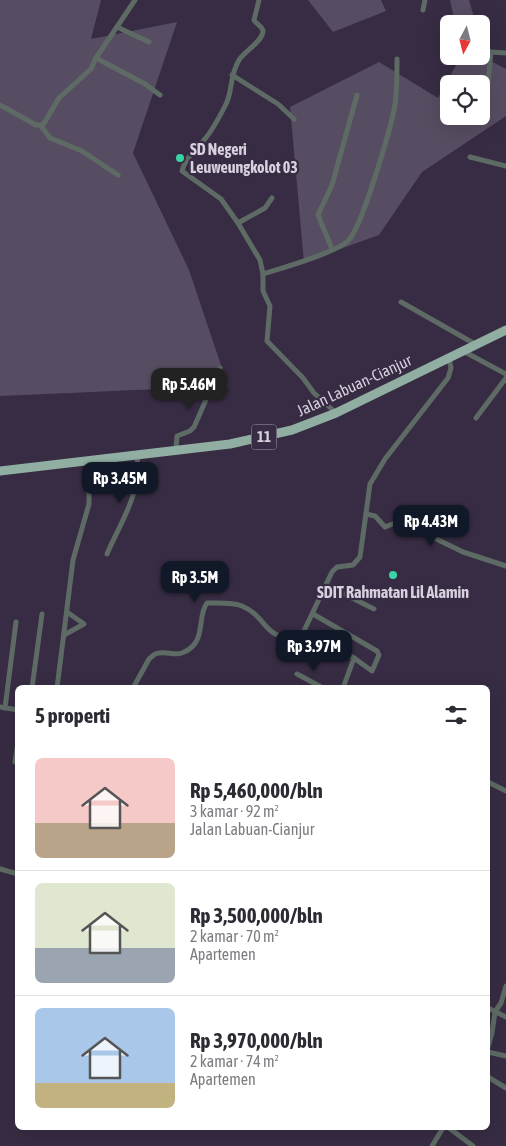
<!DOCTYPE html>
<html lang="id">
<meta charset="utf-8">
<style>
:root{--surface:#fff;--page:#f2f2f3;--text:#2b2b33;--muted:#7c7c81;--line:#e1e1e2;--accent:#111827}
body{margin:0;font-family:"Asap Condensed",sans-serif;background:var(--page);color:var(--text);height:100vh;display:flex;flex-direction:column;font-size:19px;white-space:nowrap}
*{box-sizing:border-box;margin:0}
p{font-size:16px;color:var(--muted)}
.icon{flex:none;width:28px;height:28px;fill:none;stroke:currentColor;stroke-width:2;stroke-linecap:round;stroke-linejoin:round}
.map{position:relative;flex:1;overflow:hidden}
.panel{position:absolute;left:15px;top:685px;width:475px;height:445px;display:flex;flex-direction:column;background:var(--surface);border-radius:8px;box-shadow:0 5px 20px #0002}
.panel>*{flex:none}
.needle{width:32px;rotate:187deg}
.fabs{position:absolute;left:440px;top:15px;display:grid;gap:10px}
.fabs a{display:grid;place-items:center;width:50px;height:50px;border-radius:8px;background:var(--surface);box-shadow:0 5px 20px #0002;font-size:25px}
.price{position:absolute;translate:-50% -42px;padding:0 11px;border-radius:10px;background:var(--accent);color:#fff;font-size:16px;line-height:32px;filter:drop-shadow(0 1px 2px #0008)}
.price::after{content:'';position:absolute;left:50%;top:30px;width:15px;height:11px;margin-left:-8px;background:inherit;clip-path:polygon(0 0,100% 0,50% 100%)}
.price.on{background:#222;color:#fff}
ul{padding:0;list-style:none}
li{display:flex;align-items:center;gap:15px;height:125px;padding:0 20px}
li+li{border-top:1px solid var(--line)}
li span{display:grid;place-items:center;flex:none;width:140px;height:100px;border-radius:8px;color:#555}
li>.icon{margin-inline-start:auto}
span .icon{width:60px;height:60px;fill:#fffc;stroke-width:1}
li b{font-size:21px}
h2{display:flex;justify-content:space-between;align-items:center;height:60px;padding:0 20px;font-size:21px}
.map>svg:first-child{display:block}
.green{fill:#574d62;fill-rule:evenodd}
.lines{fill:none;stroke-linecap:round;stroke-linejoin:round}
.minor{stroke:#5e6b65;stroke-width:5}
.trunk{stroke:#90afa2;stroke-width:9}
.poi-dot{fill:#39d4a5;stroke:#372c43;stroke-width:2}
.labels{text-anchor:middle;stroke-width:4.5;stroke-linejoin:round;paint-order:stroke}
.shield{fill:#372c43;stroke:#a79fb0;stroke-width:1}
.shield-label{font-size:15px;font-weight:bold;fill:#d7d0df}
.poi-label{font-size:16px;font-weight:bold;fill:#d7d0df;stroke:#372c43;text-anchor:start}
.street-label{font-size:16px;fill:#d7d0df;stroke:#372c43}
</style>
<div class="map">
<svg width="506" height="1146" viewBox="0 0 506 1146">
<rect width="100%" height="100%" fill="#372c43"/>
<g class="green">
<path d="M0,0H101L91,39L177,22L133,153L189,270L228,386L0,396Z"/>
<path d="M308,0H381L386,11L333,32Z"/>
<path d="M450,0H469L476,24H455Z"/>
<path d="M481,43L485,58L506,69V116L422,172L379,235L304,262L290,107L379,62L438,98L461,56H481ZM449,84H481V116H449Z"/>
</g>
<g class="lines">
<g class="minor">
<path d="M259,0L254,20C256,24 262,26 263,31C263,41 245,51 239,60C229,77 233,90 226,104C220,116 213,130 204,140C197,150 185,157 182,171L221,199L238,223L260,260L263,274V291L270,306L267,341L303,378L314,393L336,413"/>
<path d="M423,10L425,0"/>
<path d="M117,27L149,42"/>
<path d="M481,49L491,52L506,53"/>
<path d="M96,58L145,84L160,95"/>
<path d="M232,75L278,104L294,119"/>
<path d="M444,78L470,84"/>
<path d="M481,86H485L488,82L491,52"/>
<path d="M0,105L36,125H43L59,98L91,69L96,58L135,0"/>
<path d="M41,126L50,138L82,151L118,175"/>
<path d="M470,157L506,166"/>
<path d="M238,223L265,208L272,198"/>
<path d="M332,249L318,215L332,185L357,95"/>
<path d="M263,274C282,268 335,253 348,241C362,228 391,127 395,105C397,90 397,74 397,59"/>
<path d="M401,302L475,344"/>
<path d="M463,351L506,374"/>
<path d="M476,418L506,378"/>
<path d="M176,449L177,436L190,431L194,427L220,368"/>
<path d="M366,514L375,516L385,527L400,521L409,522L424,533L463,552L506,566"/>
<path d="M107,554C122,519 141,495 137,454"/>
<path d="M326,585L374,609"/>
<path d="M313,614L377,651L379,655L372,671L354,658"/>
<path d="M64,635L84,624L67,612"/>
<path d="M297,674L323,688"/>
<path d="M32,688L42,614"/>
<path d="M57,688L73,560L89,504V460"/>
<path d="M133,688L149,659L155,654C165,650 173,656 182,653C208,643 196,617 207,603C217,603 233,602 242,606C270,618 261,641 301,637"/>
<path d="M343,688L354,658L333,646L301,637L332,572L337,567L353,565L360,557L370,484L385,459L448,378L451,368L449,358"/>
<path d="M0,707L18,710"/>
<path d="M5,708L16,622"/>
<path d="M15,762L18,742"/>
<path d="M488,782L506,791"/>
<path d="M0,869L18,874"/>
<path d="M488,1008L506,1017"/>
<path d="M488,1047L492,1033L495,1012L501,1003L506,986"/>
<path d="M488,1052L506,1056"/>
<path d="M488,1077L506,1088"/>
<path d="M449,1128L473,1146"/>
<path d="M432,1146L443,1128"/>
</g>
<path class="trunk" d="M0,471L230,444L292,430L336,413L506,330"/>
</g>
<g class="poi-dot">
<circle cx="180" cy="158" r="5"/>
<circle cx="393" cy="575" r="5"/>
</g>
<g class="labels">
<rect class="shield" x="251.5" y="424.5" width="25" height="25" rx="4"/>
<g class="shield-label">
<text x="264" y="442">11</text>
</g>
<g class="poi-label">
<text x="190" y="155">SD Negeri<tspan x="190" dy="18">Leuweungkolot 03</tspan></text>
<text x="393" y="598" text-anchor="middle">SDIT Rahmatan Lil Alamin</text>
</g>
<g class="street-label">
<text transform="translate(354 385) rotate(-25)" y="6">Jalan Labuan-Cianjur</text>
</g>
</g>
</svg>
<div class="fabs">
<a><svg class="needle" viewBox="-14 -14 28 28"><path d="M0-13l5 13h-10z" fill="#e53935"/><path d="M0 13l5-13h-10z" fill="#7c7c81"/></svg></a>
<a><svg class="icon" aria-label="locate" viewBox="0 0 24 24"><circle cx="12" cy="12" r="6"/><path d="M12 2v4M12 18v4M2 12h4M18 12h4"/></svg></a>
</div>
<b class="price on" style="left:189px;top:410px">Rp 5.46M</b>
<b class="price" style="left:120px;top:504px">Rp 3.45M</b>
<b class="price" style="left:431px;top:547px">Rp 4.43M</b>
<b class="price" style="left:195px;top:603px">Rp 3.5M</b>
<b class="price" style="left:314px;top:672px">Rp 3.97M</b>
<section class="panel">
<h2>5 properti<svg class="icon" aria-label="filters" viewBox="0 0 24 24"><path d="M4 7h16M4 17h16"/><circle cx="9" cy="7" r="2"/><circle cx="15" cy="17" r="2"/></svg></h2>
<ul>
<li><span style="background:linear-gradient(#f6c9c9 65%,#b9a48a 0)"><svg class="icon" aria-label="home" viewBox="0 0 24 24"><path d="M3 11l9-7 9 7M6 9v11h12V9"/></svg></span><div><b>Rp 5,460,000/bln</b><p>3 kamar · 92 m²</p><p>Jalan Labuan-Cianjur</p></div></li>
<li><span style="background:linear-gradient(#dfe7d0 65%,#9aa5b1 0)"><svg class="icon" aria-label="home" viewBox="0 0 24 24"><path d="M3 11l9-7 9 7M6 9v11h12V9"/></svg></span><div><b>Rp 3,500,000/bln</b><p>2 kamar · 70 m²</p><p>Apartemen</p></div></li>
<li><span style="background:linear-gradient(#a9c7e8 75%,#c2b280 0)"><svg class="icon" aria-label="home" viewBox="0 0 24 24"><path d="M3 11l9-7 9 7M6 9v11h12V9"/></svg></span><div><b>Rp 3,970,000/bln</b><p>2 kamar · 74 m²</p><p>Apartemen</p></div></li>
</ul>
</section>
</div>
